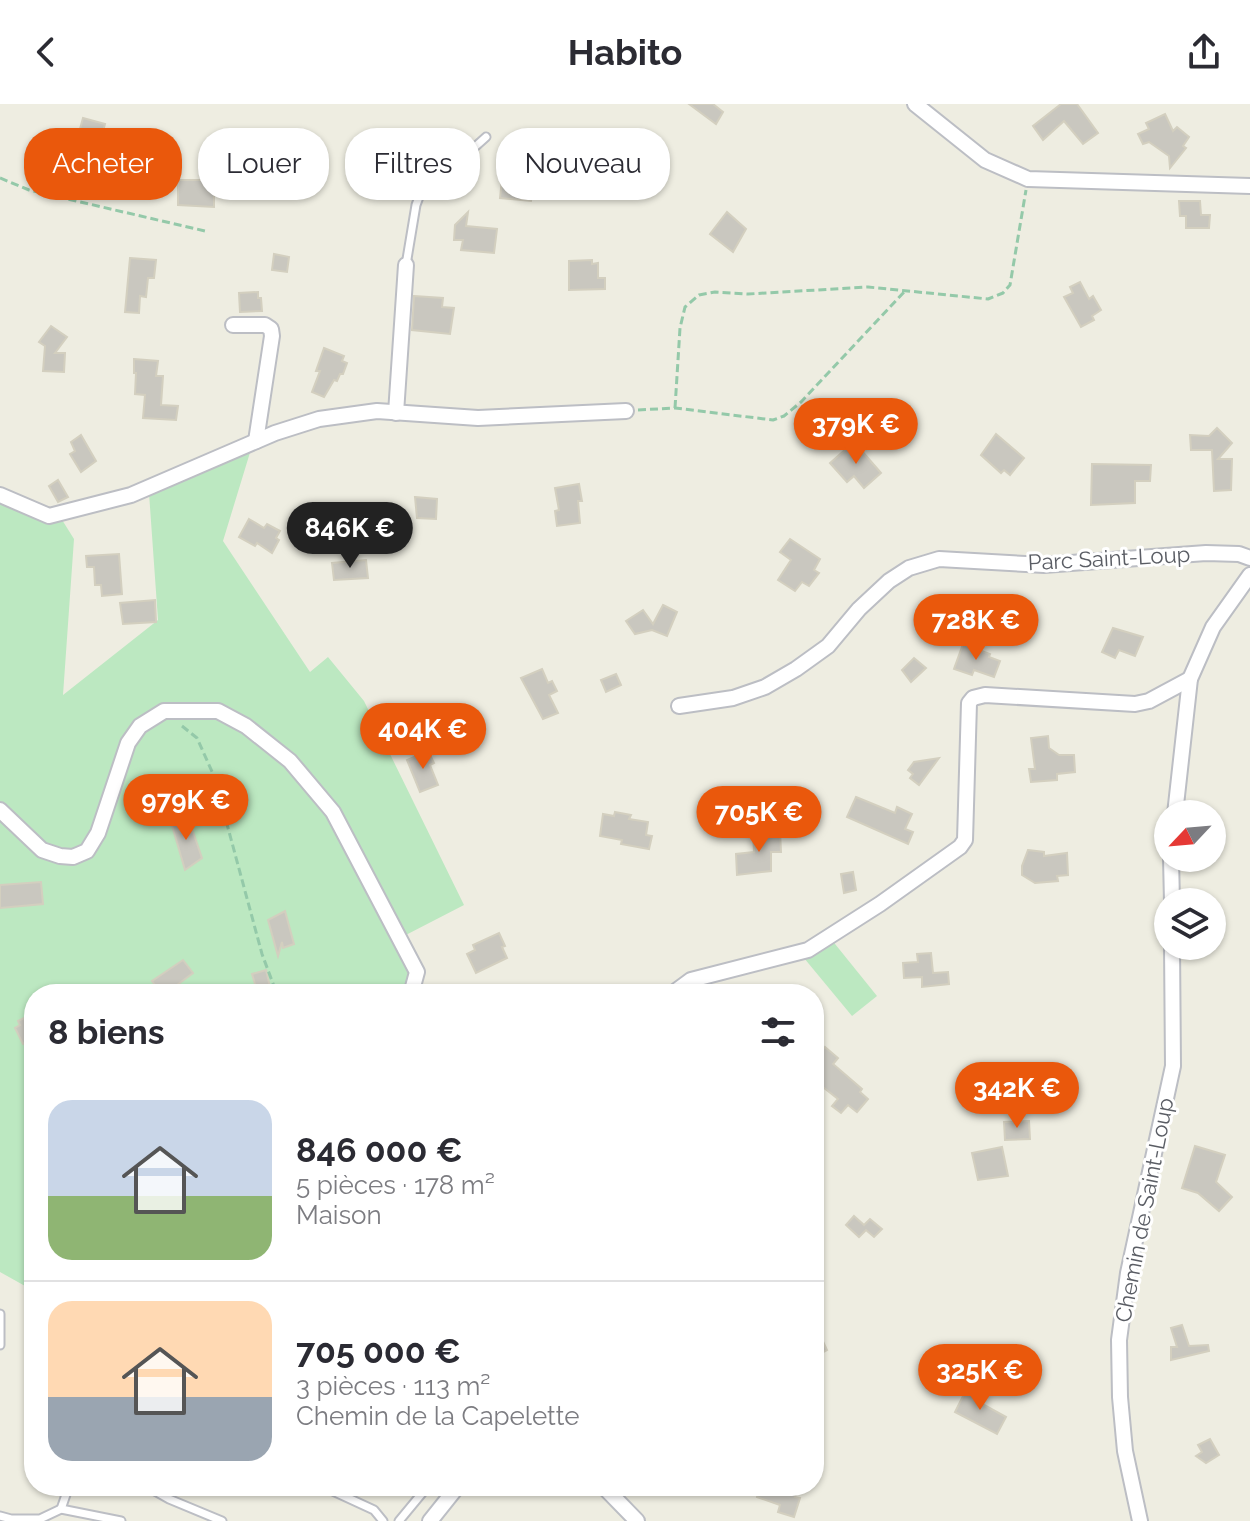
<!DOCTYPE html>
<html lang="fr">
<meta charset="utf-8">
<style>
:root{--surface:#fff;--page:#f7f7f7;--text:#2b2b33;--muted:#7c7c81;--line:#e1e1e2;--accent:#ea580c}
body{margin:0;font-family:Raleway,sans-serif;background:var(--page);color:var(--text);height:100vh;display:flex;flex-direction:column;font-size:30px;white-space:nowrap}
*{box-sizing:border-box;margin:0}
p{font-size:26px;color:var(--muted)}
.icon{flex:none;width:44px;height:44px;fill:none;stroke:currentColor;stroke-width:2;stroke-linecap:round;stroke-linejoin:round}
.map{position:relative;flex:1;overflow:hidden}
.drawer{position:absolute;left:24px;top:880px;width:800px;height:512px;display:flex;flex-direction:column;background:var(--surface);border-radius:32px;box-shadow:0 2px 6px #0004}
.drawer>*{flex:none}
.top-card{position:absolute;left:24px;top:24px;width:800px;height:72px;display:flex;gap:16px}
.needle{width:52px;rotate:244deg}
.buttons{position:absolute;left:1154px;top:696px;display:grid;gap:16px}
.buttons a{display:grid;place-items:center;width:72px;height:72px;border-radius:50%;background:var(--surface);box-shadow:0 2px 6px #0004;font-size:40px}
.price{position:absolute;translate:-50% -68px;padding:0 18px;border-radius:28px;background:var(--accent);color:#fff;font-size:26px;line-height:52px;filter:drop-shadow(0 2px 4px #0008)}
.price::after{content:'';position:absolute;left:50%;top:48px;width:24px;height:18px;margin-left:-12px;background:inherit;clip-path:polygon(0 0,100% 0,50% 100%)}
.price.selected{background:#222;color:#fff}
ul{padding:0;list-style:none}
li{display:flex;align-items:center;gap:24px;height:200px;padding:0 24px}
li+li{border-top:2px solid var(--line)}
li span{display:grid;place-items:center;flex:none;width:224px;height:160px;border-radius:24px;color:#555}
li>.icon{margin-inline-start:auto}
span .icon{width:96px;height:96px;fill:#fffc;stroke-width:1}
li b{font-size:34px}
h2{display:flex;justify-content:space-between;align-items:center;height:96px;padding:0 24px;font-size:34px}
.pill{padding:0 28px;border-radius:32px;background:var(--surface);box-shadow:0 2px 6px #0004;font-size:28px;line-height:72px}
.pill.selected{background:var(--accent);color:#fff}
header{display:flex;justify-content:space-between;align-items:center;height:104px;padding:0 24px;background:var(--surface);font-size:36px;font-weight:700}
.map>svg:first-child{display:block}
.green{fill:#bce8c1}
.building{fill:#c9c7bf;stroke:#d3cfbf;stroke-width:2}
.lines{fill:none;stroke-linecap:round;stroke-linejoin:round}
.service-casing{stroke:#bcbec4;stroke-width:11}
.minor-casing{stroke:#bcbec4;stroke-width:18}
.path{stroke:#94c9a9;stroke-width:3;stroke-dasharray:8 4;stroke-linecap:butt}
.service{stroke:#fff;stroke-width:7}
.minor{stroke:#fff;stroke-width:14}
.labels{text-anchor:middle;stroke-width:6;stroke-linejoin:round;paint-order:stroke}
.street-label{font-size:22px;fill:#5a5d64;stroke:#fff}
</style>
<header><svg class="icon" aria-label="back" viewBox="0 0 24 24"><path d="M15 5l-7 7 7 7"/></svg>Habito<svg class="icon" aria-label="share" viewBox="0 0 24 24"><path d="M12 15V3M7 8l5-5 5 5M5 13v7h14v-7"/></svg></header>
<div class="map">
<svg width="1250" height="1417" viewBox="0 0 1250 1417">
<rect width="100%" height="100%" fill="#eeede1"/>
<g class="green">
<path d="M252,342L223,437L310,568L328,553L364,597L464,801L400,834L417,885L414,890H34V1187L0,1168V399L59,411L74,435L63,591L158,516L149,389Z"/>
<path d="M831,835L877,892L852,912L804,854Z"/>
</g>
<g class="building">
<path d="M689,0H713L723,8L716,20Z"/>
<path d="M1061,0H1077L1098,29L1083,40L1064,17L1043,36L1033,22Z"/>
<path d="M1165,10L1173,27L1177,23L1189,33L1183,42L1186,44L1170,64L1169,52L1149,38L1143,40L1138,30L1149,25L1146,19Z"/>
<path d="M83,14L105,20L100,38L78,32Z"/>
<path d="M502,75L533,76L531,97L500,94Z"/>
<path d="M178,76H208V81H214V103L178,101Z"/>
<path d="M1179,97H1200L1201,111H1210L1209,124H1186V112H1180Z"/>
<path d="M468,108L466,122L497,125L494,149L461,146L463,136H454L455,121Z"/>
<path d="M727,108L746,125L733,148L710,130Z"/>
<path d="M274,150L289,153L287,168L272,166Z"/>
<path d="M130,154L156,156L154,174H148L146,193L140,192L139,209L125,208Z"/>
<path d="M592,156V160L598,159V174H605V185L569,186V157Z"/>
<path d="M1080,178L1089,195L1093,192L1101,206L1092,212L1094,216L1081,223L1064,193L1073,189L1070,183Z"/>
<path d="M258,188V194H261L262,207L240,208L239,189Z"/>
<path d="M414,192L443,194L442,203L454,204L450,230L412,226Z"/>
<path d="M51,222L67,233L55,249H65L64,268L43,267L45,242L39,238Z"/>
<path d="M324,244L344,252L342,257L347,259L343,270H340L337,277L334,276L324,293L312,288L320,267H316Z"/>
<path d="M134,255L158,257L156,272H163L161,301L178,302L176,316L143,314L145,291L135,290L136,269H134Z"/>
<path d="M1217,324L1232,339L1218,355H1232L1231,386L1214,387L1212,346H1191L1190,331L1209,332Z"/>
<path d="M996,330L1024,354L1010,371L1004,366L1001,369L981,351Z"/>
<path d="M81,331L96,357L81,368L70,350L75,347L71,338Z"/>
<path d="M854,338L881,369L864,384L854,372L847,378L830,359Z"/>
<path d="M1092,360L1151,361L1150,377H1135V399L1091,401Z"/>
<path d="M58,376L68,393L58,398L49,382Z"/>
<path d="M579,380L582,397H578L580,419L557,422L555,407L559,406L555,384Z"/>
<path d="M415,393L437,395L436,415L417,414Z"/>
<path d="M249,415L264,424L267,420L280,427L276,434L279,436L272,449L257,439L255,442L239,433Z"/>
<path d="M790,435L820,455L814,466L819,469L809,482L802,478L795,487L778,476L791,456L780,448Z"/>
<path d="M119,450L122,490L102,492L101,481H95L94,463H87L86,452Z"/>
<path d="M366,456L368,474L334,476L332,459Z"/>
<path d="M155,496L156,518L123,520L120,499Z"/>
<path d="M663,501L677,508L667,532L652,526L635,530L626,517L643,506L653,520Z"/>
<path d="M1113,524L1143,533L1135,552L1119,546L1115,554L1102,548Z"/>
<path d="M963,540L990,550L989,553L1000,557L994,573L974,566L972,571L954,565Z"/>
<path d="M914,554L926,564L911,578L902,566Z"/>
<path d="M542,565L548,579L552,577L557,587L549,591L558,609L543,615L521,574Z"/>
<path d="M616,570L621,581L606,588L601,576Z"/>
<path d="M1048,632L1049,644L1059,651H1074L1075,668L1057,670V676L1031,678L1029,665H1035L1031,634Z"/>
<path d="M428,647L434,659L430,661L438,681L420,688L407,656Z"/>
<path d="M939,654L919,681L910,674L913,670L908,666L914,658Z"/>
<path d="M856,693L895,709L897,703L912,710L905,725L913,728L908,740L847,713Z"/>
<path d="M615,708L631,711L629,715L648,718L646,731L652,732L649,745L621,740L622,736L600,732L603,710L614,712Z"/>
<path d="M188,713L202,754L185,766L171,718Z"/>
<path d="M780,727L781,748H771V767L737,771L736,750L754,748L753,729Z"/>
<path d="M1028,746L1044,748V752L1067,749L1068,771L1057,772L1058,777L1035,779L1022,771V762Z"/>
<path d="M853,768L856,786L844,789L841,770Z"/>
<path d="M41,778L43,800L0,804V781Z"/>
<path d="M285,807L294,840L283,844L282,838L278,852L268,816Z"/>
<path d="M499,829L505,842L502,843L507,854L476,869L467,850L475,846L473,841Z"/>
<path d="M931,849L933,869L948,868L949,880L922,883V873L904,874L903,859L918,858L917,850Z"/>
<path d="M183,856L193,869L165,890H162L152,877Z"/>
<path d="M266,866L270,883L268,890H258L252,870Z"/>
<path d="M34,909V935L23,940L15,924L20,921L18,917Z"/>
<path d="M825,943L838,954L833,960L862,985L860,988L868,995L857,1008L848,1001L841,1009L832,1002L838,995L814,976V956Z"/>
<path d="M1029,1017L1030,1035L1005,1036L1004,1018Z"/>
<path d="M1195,1042L1225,1051L1216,1078L1232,1093L1219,1107L1198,1089L1182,1084Z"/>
<path d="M1002,1043L1008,1072L978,1076L972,1049Z"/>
<path d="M854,1112L864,1121L870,1115L882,1125L874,1133L866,1126L859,1133L846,1121Z"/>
<path d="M814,1218L827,1246L818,1251L814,1245Z"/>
<path d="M1182,1221L1189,1242L1208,1241L1209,1247L1171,1256V1243H1177L1171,1224Z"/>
<path d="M967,1284L979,1290L975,1296L1006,1313L997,1330L955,1308Z"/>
<path d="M1210,1335L1219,1351L1206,1359L1196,1352L1202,1348L1198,1341Z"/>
<path d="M760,1382H798L795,1393L800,1394L794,1413L778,1408L780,1401L757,1393Z"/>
</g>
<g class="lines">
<defs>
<g id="service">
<path d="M406,161L416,101L419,93L486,33"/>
<path d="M0,1210V1241"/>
<path d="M146,1382L169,1395L222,1417"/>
<path d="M322,1382L374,1406L383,1417"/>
<path d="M61,1405L69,1382"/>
<path d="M0,1412L11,1415H40L61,1405L121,1417"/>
<path d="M399,1417L428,1382"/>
</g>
<g id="minor">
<path d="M915,0L985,56L1028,75L1250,82"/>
<path d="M233,221H265L271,225L272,232L256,337"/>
<path d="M396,309L406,161"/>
<path d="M0,391L49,412L131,391L275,329L319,315L377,307L478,314L626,307"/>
<path d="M679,602L733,594L765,583L796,565L828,542L859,505L889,477L909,464L939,455L1044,461L1206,449L1239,450L1250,454"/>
<path d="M0,706L42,746L60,752L73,753L87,747L98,729L128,639L140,622L164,607H218L246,622L290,657L333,708L417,868L411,890"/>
<path d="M1175,710L1190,575L1213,523L1250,471"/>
<path d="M1171,754L1172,798"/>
<path d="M672,890L691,876L808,846L880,800L960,743L965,736L969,599L973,594L985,591L1135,600L1149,597L1190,575"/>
<path d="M603,1382L637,1417"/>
<path d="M430,1417L458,1382"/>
<path d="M1140,1417L1125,1347L1120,1293L1119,1236L1128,1169L1173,962L1172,842"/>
</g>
</defs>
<use href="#service" class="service-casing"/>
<use href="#minor" class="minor-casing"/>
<g class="path">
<path d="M0,74L29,86L205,127"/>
<path d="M675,304L680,224L685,203L699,191L715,188L748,190L868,183L988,195L1003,189L1010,181L1026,86"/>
<path d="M638,306L675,304L773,316L784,312L801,298L904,188"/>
<path d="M182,622L197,634L214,672L262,850L275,885L274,890"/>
</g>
<use href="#service" class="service"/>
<use href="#minor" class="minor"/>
</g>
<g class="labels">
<g class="street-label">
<text transform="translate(1109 454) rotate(-3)" y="8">Parc Saint-Loup</text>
<text transform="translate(1144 1106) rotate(-79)" y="8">Chemin de Saint-Loup</text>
</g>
</g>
</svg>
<div class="buttons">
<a><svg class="needle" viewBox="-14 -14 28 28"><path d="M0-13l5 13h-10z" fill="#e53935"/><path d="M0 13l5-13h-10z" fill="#7c7c81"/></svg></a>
<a><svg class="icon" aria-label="layers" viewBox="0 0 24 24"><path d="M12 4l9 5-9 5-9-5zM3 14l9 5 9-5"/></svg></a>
</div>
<b class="price" style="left:856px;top:362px">379K €</b>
<b class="price selected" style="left:350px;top:466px">846K €</b>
<b class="price" style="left:976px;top:558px">728K €</b>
<b class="price" style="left:423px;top:667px">404K €</b>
<b class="price" style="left:186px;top:738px">979K €</b>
<b class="price" style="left:759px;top:750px">705K €</b>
<b class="price" style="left:1017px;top:1026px">342K €</b>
<b class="price" style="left:980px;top:1308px">325K €</b>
<div class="top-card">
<a class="pill selected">Acheter</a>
<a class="pill">Louer</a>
<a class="pill">Filtres</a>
<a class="pill">Nouveau</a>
</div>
<section class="drawer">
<h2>8 biens<svg class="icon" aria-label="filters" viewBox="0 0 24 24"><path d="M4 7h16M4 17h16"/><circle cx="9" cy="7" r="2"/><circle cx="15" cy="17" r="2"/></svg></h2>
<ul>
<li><span style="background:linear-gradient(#c9d6e8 60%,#8fb573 0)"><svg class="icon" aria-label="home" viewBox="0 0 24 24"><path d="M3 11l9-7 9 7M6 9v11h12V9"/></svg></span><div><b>846 000 €</b><p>5 pièces · 178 m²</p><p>Maison</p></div></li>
<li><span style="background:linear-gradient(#ffd9b3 60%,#9aa5b1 0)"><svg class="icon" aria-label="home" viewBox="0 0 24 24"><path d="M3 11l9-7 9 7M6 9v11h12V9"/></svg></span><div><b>705 000 €</b><p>3 pièces · 113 m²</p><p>Chemin de la Capelette</p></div></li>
</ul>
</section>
</div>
